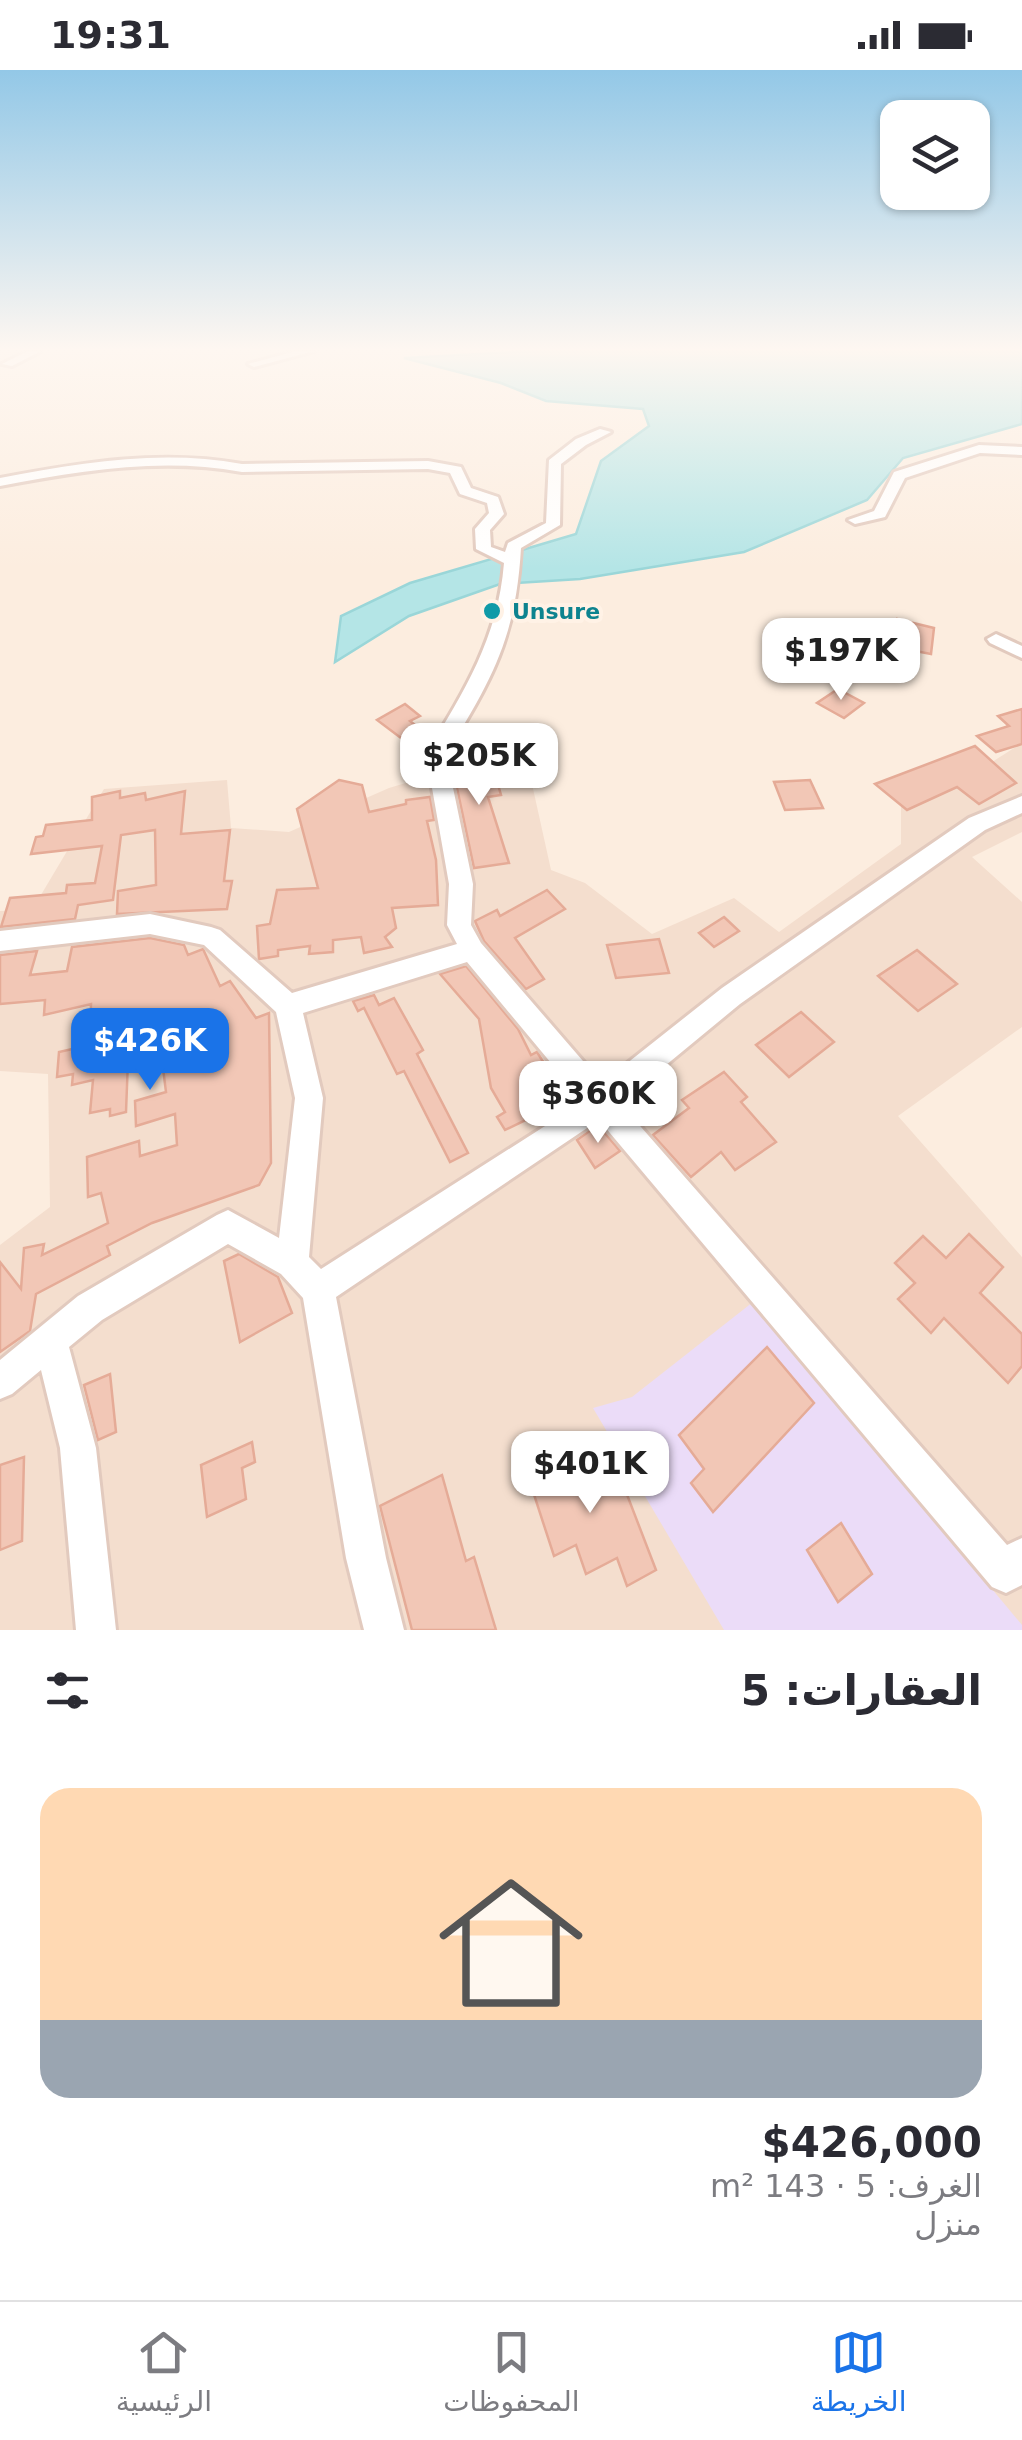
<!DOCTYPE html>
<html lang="ar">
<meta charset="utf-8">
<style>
:root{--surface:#fff;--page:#f7f7f7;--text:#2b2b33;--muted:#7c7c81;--line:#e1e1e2;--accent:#1a73e8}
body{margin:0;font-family:"DejaVu Sans",Vazirmatn,sans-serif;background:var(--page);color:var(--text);direction:rtl;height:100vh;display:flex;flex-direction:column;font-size:38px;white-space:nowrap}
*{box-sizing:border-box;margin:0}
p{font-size:32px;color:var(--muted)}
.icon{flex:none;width:55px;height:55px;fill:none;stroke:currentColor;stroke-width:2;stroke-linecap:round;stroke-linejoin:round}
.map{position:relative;height:1560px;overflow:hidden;direction:ltr}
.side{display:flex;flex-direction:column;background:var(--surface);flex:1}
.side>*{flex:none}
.controls{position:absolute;left:880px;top:30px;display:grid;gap:20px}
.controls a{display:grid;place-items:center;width:110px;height:110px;border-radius:20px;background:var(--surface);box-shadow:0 2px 8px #0004;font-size:50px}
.price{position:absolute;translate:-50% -85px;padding:0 22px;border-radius:20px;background:#fff;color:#222;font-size:32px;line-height:65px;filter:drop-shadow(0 2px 5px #0008)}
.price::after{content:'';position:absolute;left:50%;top:60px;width:30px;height:22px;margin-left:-15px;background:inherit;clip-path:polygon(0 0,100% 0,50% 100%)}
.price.current{background:var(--accent);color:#fff}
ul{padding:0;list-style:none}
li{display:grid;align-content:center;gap:20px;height:530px;padding:0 40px}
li+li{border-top:2px solid var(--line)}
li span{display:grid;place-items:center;height:310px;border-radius:30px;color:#555}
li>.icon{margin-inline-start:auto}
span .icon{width:180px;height:180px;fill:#fffc;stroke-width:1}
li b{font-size:42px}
h2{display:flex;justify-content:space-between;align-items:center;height:120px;padding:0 40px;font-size:42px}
.status{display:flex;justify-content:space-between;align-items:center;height:70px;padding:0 50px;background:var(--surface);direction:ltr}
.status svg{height:28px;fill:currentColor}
.tab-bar{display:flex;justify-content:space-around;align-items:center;height:140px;border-top:2px solid var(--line);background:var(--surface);font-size:28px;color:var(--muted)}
.tab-bar a{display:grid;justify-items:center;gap:5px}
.tab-bar .current{color:var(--accent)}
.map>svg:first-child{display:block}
.residential{fill:#f4dece}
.education{fill:#ebdcf8}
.water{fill:#b4e5e6;stroke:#9ad6d8;stroke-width:2.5}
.building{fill:#f2c7b6;stroke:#e5ab97;stroke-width:2.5}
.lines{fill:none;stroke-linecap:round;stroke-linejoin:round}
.street-casing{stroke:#e2cabe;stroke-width:6}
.street{fill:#fff;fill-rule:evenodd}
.culture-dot{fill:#0f9aa8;stroke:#fff2e6;stroke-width:4}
.labels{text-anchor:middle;stroke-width:8;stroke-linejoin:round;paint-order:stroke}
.far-culture-label{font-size:22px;font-weight:bold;fill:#0d838f;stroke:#fff2e6;text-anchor:start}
</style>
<div class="status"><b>19:31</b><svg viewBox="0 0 49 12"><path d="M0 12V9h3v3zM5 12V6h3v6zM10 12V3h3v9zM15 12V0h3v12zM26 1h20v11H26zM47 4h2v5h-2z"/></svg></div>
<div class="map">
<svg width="1022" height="1560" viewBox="0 0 1022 1560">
<rect width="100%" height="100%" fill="#fceddf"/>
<path class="residential" d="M1022,673V762L972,787L1022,832V957L898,1046L1022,1187V1560H0V1175L50,1137L48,1004L0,1001V841L32,840L104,719L227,710L231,758L289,762L389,718L469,694L532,714L551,800L585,813L652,864L734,828L779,862L901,774V726L959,713Z"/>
<path class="education" d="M753,1232L1022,1555V1560H724L593,1338L632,1327Z"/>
<path class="water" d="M531,281H1022V354L903,388L867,430L744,482L580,509L500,514L409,546L335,592L341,546L410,513L576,464L601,391L649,356L643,339L546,331L501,313L404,288Z"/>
<g class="building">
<path d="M897,549L934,558L931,584L905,579L906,572L891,568Z"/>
<path d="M838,619L864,633L844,648L817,633Z"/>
<path d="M405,634L420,646L410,651L419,658L401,668L377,650Z"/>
<path d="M1022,639V674L996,682L977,666L1009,656L998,646Z"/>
<path d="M975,676L1016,713L979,734L957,717L907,740L875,714Z"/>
<path d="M481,680L487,702L494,701L501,725L488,727L509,793L474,798L450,685Z"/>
<path d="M339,710L362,715L369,742L406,734V730L430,727L434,750L427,751L436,790L438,835L392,838L396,858L385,867L392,877L364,883L361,867L333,870V882L309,884L310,876L278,880V886L259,889L257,856L270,854L277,820L318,818L297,739Z"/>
<path d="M810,710L823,738L785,740L774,712Z"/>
<path d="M120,721V728L145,723L146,730L185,721L181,764L230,760L224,811H232L227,839L117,844L118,821L156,815L155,760L121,765L113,830L78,835L75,849L1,857L10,828L66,823L67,815L95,813L102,776L31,784L36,767L43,766L46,755L92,750V727Z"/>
<path d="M547,820L565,839L515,868L544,909L526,919L484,871L475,851L497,840L500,846Z"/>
<path d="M724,847L739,861L714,877L699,863Z"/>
<path d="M150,868L184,875L188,885L203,879L220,916L230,911L256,948L269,943L271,1093L259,1115L152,1153L107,1176L110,1185L36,1224L30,1261L0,1282V1192L21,1219L24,1178L44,1174L42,1185L108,1153L101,1123L88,1127L87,1087L139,1071L140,1086L177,1075L175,1044L136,1056L135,1031L166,1022L161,982L128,990L126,1042L110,1046V1039L90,1043L93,1010L72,1015L73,1004L57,1007L59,982L90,975L91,934L44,945L45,930L0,934V885L37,881L30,905L67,901L72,877Z"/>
<path d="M659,869L669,903L616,908L607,875Z"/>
<path d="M917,880L957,914L918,941L878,906Z"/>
<path d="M466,896L518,959L531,985L537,982L567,1030L505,1060L497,1047L505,1042L491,1018L479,949L440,904Z"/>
<path d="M374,925L379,935L394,928L423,980L417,984L468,1083L450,1092L404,1001L397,1004L364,938L358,941L353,931Z"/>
<path d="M801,942L834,972L789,1007L756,975Z"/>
<path d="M724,1002L747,1027L741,1032L776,1072L735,1100L721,1082L691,1107L653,1065L689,1038L682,1030Z"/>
<path d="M598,1055L620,1081L595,1098L577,1070Z"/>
<path d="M969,1164L1003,1197L980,1223L1022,1264V1296L1008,1313L944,1248L931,1263L898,1229L915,1213L895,1193L923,1166L946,1188Z"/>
<path d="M239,1184L278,1207L292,1243L240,1272L224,1191Z"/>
<path d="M767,1277L814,1333L713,1442L691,1413L704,1399L679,1365Z"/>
<path d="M110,1304L116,1362L98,1370L84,1315Z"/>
<path d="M252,1372L255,1392L242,1398L246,1429L207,1447L201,1395Z"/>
<path d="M576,1377L588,1410L616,1396L656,1500L627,1516L617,1488L586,1504L576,1475L554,1486L526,1400Z"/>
<path d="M24,1387L22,1471L0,1480V1395Z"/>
<path d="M442,1405L466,1491L474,1487L496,1560H412L380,1436Z"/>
<path d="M841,1453L872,1504L838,1532L807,1480Z"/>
</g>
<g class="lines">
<defs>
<g id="street">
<path d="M28,281H41L12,296L2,294Z"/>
<path d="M296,281H314L254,297L248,294Z"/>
<path d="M600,359L611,362L586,375L561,394L560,455L521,478C516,567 492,610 446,684L473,814L471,855L481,873L602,1013L722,918L969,748L1022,726V743L985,760L740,934L620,1033L1007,1475L1022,1468V1515L1006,1523L992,1517L599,1050L336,1227L386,1488L404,1560H364L346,1488L303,1228L281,1204L228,1174L102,1250L69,1277L96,1378L116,1560H76L60,1378L41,1300L12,1324L0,1329V1290L78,1226L217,1145L228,1140L279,1168L295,1028L276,942L204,875L150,864L0,881V861L150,844L211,857L220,860L292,923L457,874L447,855L449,814L426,684C464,622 498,568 504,493L476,479L475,459L489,443L487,433L460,424L450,403L428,399L242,402C160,387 81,401 0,416V408C81,393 160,379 242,394L428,391L461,397L471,418L498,427L504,444L490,460L491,477L505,482L508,473L546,453L549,390L576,369ZM467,892L581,1029L556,1049L321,1199L309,1187L323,1028L303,943Z"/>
<path d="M979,375L1022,377V385L980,383L905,408L885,447L855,454L848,450L874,441L894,402Z"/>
<path d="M996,564L1022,576V588L990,573L987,569Z"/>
</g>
</defs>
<use href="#street" class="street-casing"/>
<use href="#street" class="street"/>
</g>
<linearGradient id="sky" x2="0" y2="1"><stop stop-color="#93c8e7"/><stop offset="0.56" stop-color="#fef7f1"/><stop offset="1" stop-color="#fef7f1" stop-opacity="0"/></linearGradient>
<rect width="1022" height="499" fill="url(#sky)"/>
<circle class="culture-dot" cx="492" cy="541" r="10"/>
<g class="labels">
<g class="far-culture-label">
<text x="512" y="549">Unsure</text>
</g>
</g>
</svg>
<div class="controls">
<a><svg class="icon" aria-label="layers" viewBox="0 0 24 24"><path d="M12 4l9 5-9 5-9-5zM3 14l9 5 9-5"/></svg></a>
</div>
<b class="price" style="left:841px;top:633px">$197K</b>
<b class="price" style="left:479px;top:738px">$205K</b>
<b class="price current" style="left:150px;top:1023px">$426K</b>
<b class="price" style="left:598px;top:1076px">$360K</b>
<b class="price" style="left:590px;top:1446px">$401K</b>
</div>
<section class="side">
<h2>العقارات: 5<svg class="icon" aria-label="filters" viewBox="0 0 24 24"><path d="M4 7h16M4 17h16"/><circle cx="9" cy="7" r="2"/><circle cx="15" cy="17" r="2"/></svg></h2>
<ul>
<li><span style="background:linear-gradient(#ffd9b3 75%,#9aa5b1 0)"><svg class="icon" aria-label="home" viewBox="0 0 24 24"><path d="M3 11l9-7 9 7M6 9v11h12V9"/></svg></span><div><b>$426,000</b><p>الغرف: 5 · 143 m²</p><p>منزل</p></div></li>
</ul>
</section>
<nav class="tab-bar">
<a class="current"><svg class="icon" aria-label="map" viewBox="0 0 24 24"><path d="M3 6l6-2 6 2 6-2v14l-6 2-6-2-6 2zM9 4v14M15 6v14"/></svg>الخريطة</a>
<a><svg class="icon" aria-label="saved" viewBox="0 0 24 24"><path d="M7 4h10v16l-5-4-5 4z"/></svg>المحفوظات</a>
<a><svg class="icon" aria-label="home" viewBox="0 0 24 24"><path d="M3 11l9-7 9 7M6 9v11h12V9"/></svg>الرئيسية</a>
</nav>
